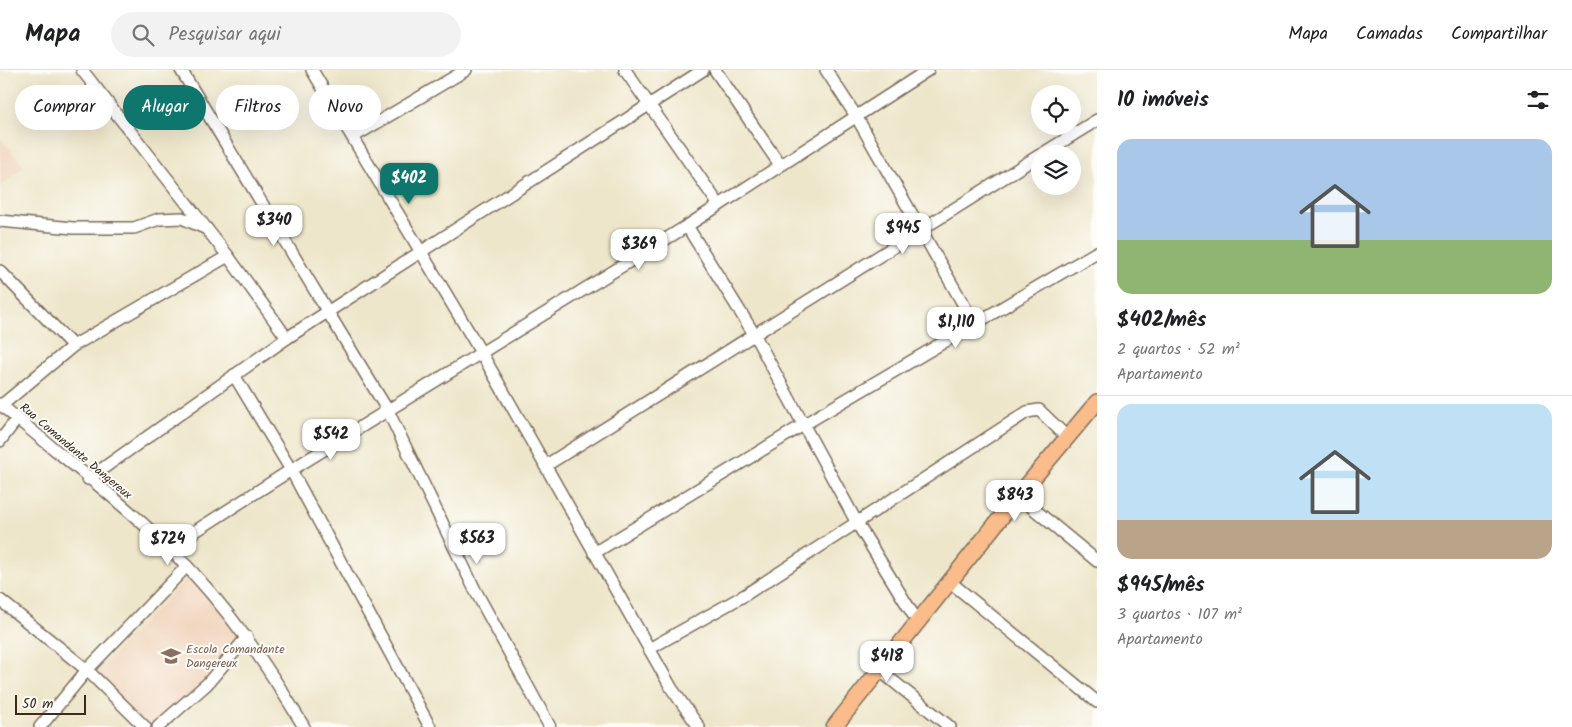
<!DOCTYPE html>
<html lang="pt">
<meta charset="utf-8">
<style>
:root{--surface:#fff;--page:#f2f2f2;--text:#202124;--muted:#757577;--line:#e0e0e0;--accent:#0f766e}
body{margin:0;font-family:Kalam,sans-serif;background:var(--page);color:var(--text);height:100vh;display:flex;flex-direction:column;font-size:19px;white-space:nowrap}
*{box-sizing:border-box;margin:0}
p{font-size:16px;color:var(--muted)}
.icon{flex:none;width:28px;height:28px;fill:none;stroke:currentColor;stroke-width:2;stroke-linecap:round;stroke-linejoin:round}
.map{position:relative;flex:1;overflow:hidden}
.drawer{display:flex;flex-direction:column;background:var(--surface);width:475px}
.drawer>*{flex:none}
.banner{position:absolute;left:15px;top:15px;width:475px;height:45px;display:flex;gap:10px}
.controls{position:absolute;left:1031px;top:15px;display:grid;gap:10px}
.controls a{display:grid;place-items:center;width:50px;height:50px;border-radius:50%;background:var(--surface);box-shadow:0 5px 20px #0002;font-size:25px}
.scale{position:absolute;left:15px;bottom:12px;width:71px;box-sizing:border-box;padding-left:5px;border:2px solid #3b2a1e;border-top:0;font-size:14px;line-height:18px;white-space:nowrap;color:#3b2a1e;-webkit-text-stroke:4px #fdfcf7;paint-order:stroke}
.price{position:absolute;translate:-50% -42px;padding:0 11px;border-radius:10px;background:#fff;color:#222;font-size:16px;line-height:32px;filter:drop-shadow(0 1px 2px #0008)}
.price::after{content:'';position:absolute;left:50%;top:30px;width:15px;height:11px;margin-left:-8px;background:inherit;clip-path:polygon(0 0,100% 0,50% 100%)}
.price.current{background:var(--accent);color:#fff}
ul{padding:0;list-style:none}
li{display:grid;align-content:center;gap:10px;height:265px;padding:0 20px}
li+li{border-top:1px solid var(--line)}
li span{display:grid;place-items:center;height:155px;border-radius:15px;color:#555}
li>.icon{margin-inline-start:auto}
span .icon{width:90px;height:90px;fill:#fffc;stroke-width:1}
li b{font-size:21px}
h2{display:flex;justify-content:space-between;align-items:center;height:60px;padding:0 20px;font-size:21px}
.tag{padding:0 18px;border-radius:22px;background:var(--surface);box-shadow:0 5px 20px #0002;font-size:18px;line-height:45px}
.tag.current{background:var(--accent);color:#fff}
header{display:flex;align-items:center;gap:30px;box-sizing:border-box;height:70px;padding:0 25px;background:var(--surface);border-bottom:1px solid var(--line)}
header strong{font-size:24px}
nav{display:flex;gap:28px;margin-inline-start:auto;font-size:18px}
.search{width:350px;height:45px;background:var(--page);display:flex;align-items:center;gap:12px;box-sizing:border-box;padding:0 18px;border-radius:28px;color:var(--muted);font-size:19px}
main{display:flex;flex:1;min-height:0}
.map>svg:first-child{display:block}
.built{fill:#f1d5bd}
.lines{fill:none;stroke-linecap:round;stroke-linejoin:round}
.minor-casing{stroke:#7a6c5a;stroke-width:14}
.major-casing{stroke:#7a6c5a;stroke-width:18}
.minor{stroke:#fff;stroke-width:11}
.major{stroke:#f9bc8a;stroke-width:15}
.labels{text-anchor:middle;stroke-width:4;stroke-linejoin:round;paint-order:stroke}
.street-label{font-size:12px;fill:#3b2a1e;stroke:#fdfcf7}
.education-label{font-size:12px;fill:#785e54;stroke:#fdfcf7;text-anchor:start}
</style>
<header>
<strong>Mapa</strong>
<div class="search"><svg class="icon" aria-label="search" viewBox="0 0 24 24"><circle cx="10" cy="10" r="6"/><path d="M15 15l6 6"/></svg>Pesquisar aqui</div>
<nav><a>Mapa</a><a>Camadas</a><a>Compartilhar</a></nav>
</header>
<main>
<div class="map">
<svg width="1097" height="657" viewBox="0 0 1097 657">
<rect width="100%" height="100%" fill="#fdfcf7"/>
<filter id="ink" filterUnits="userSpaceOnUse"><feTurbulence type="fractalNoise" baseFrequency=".02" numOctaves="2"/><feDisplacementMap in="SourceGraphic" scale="10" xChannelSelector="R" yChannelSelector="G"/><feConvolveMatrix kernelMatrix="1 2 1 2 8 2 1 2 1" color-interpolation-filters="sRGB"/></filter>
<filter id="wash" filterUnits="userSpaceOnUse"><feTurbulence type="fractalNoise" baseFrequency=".0096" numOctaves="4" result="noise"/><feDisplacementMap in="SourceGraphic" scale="20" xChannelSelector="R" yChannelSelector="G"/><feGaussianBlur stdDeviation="1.12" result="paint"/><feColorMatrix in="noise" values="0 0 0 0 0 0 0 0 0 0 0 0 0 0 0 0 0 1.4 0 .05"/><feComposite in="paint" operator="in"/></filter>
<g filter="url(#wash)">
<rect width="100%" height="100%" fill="#eee6ca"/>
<g class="built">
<path d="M0,68L24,96L0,117Z"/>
<path d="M192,503L247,567L158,657H145L92,605Z"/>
</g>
</g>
<g filter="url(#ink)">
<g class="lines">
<defs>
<g id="minor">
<path d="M82,0L228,186L287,268"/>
<path d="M181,0L388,341L475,520L550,657"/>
<path d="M312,0L482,284L672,619L699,657"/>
<path d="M625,0L719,135"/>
<path d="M715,0L780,95"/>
<path d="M826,0L856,46L974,253"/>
<path d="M353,67L466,0"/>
<path d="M1042,84L1097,50"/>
<path d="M0,151L73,158H134L159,149L182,148L207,159"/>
<path d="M687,156L754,264L857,453L917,551"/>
<path d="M0,201L73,276"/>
<path d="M234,305L291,400L430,657"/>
<path d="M0,334C58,384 121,430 175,484C227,536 267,595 304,657"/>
<path d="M2,335L73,276L228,186"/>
<path d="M0,371L17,349"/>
<path d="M545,396L1040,85"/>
<path d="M88,409L287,268L703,0"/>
<path d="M1018,426L1097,491"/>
<path d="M169,478L291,400L687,156L928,0"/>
<path d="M594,483L803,355L1097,182"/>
<path d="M949,511L1097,632"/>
<path d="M0,530L87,600L145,657"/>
<path d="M649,579L745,525L1027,342L1039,340L1067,367"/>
<path d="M878,599L950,657"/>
<path d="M40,657L87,600L187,496"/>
<path d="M158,657L207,614L247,567"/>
</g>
<path id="major" d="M834,657L1018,426L1097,332"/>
</defs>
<use href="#minor" class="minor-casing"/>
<use href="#major" class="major-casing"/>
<use href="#minor" class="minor"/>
<use href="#major" class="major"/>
</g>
</g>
<defs>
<symbol id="school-bare" viewBox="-9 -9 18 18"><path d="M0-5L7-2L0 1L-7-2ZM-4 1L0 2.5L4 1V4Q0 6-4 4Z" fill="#8d6e63" stroke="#fdfcf7" stroke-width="2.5" paint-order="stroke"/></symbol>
</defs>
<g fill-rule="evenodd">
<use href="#school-bare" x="157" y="572" width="28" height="28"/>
</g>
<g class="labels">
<g class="street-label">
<text transform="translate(76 381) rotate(40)" y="4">Rua Comandante Dangereux</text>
</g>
<g class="education-label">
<text x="186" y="583">Escola Comandante<tspan x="186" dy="14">Dangereux</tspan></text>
</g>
</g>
</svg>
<div class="controls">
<a><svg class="icon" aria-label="locate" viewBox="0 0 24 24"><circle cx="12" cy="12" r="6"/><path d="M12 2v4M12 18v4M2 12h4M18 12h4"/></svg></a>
<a><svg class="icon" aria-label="layers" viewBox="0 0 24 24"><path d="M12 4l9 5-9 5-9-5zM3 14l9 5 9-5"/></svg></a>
</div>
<div class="scale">50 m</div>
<b class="price current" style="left:409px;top:135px">$402</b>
<b class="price" style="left:274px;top:177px">$340</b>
<b class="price" style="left:903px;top:185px">$945</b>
<b class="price" style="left:639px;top:201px">$369</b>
<b class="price" style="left:956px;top:279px">$1,110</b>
<b class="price" style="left:331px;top:391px">$542</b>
<b class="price" style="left:1015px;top:452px">$843</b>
<b class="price" style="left:477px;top:495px">$563</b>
<b class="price" style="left:168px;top:496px">$724</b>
<b class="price" style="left:887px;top:613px">$418</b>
<div class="banner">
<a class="tag">Comprar</a>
<a class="tag current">Alugar</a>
<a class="tag">Filtros</a>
<a class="tag">Novo</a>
</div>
</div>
<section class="drawer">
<h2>10 imóveis<svg class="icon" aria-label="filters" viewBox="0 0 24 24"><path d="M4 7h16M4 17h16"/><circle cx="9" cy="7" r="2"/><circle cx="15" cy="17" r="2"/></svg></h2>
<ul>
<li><span style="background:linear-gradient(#a9c7e8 65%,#8fb573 0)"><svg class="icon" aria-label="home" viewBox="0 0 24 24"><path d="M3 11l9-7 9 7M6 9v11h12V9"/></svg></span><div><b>$402/mês</b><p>2 quartos · 52 m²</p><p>Apartamento</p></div></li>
<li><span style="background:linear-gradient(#bfe0f5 75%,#b9a48a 0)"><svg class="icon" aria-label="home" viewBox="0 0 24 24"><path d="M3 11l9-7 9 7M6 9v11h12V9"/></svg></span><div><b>$945/mês</b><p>3 quartos · 107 m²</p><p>Apartamento</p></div></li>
</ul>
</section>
</main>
